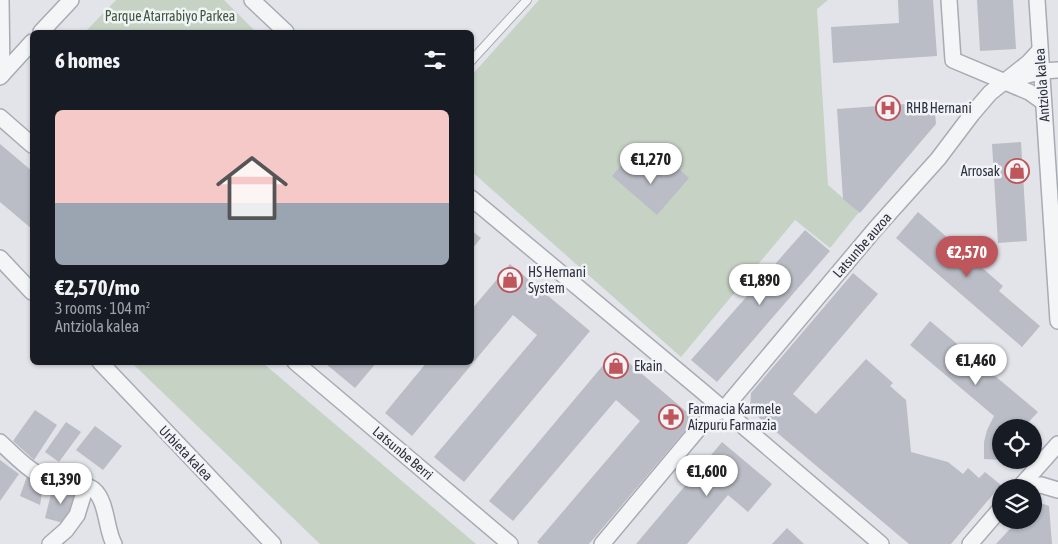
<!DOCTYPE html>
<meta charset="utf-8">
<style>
:root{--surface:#171b24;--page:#20242c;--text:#f1f3f6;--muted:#9ea1a6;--accent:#bf565c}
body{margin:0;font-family:"Asap Condensed",sans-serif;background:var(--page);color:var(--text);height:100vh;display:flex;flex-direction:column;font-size:19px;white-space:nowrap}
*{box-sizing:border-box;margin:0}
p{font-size:16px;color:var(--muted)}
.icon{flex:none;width:28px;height:28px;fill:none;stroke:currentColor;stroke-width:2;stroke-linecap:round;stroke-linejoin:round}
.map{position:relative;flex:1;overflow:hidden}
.details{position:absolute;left:30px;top:30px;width:444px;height:335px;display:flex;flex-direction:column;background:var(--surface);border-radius:8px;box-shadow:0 1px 4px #0004}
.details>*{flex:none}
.fabs{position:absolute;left:992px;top:419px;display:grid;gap:10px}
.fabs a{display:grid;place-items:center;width:50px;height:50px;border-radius:50%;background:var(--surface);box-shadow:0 1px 4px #0004;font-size:25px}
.price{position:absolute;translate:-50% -42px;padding:0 11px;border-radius:18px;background:#fff;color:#222;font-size:16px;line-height:32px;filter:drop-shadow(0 1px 2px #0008)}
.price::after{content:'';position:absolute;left:50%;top:30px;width:15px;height:11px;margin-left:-8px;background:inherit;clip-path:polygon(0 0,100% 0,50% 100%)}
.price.on{background:var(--accent);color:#fff}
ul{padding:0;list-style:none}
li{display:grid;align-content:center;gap:10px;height:265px;padding:0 25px}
li span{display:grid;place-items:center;height:155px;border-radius:8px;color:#555}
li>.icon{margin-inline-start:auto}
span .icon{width:90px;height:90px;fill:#fffc;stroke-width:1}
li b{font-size:21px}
h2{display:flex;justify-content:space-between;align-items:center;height:60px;padding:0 25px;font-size:21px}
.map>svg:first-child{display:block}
.green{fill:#c6d2c4}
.building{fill:#babdc5}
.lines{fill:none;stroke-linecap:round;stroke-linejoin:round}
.lane-casing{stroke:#a8abb3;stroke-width:10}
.street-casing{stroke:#a8abb3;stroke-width:18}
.lane{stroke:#f4f5f7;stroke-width:8}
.street{stroke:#f4f5f7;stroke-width:15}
.labels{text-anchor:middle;stroke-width:5;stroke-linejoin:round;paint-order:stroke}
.park-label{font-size:14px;fill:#3e593b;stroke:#f1f3f6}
.street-label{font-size:14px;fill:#2c313f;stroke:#f1f3f6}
.poi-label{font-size:14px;fill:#2c313f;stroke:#f1f3f6;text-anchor:start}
</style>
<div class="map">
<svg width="1058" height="544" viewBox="0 0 1058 544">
<rect width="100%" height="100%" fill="#e2e4e9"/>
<g class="green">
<path d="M116,0H224L256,32H85Z"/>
<path d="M539,0H828L817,9L828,185L859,212L830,248L795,220L681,357L471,171V76Z"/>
<path d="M132,363H263L476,544H320Z"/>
</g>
<g class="building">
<path d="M898,0H933L937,56L833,63L831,27L899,23Z"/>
<path d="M977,0H1013L1016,49L980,51Z"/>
<path d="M934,102L936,124L860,213L843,199L837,109Z"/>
<path d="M1021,142L1027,241L998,243L992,144Z"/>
<path d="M0,144L32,171V229L0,202Z"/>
<path d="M646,161L664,177L674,165L689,178L657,215L612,176L623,163L635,173Z"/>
<path d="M918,212L1003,286L999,291L1040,326L1022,347L896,238Z"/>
<path d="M471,230L481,238L471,250Z"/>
<path d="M805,230L830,251L717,382L691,360Z"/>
<path d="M510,264L590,331L464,482L434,457L537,335L513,315L412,436L385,413L427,362H471V310Z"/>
<path d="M853,273L878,294L793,394L816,414L866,359L893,383L890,386L906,400L911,452L948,462L963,474L968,468L979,478L985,472L1001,485L951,544H909L750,410L751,393Z"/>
<path d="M930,321L1038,412L1023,428H1001V460L984,459V442L987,430L994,416L910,345Z"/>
<path d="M615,351L695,419L589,544H539L537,542L640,421L616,400L513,521L489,501Z"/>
<path d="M327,362H377L355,388L326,364Z"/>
<path d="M35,410L57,425L34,460L13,441Z"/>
<path d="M66,422L81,432L59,462L45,452Z"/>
<path d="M95,426L122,446L103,470L76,450Z"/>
<path d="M722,442L772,484L748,512L728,495L687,544H636Z"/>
<path d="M0,460L19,474L0,501Z"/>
<path d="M27,476L44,481L40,505L20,496Z"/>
<path d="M53,486L78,492L67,524L45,518Z"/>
<path d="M1035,501L1049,506L1052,544H996L1018,520H1034Z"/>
<path d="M787,528L804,544H772Z"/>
</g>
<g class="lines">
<defs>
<path id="lane" d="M471,61L527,0"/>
<g id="street">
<path d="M1,0L2,75"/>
<path d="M252,0L286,32"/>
<path d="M949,0L953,60L1029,92L1043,102"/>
<path d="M1037,0L1058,321"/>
<path d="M41,32L71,0"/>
<path d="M0,77L32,42"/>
<path d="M1010,80L1042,71L1058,70"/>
<path d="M0,117L32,145"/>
<path d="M471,198L702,391L881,544"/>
<path d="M0,258L32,292"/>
<path d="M100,362L273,544"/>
<path d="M295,362L510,544"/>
<path d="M0,442C15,456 30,472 49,480C63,485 82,481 94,490C107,501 106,530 114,544"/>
<path d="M1020,487L1041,485L1058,490"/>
<path d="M1019,488L1058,444"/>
<path d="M50,544L66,530L77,515L86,486"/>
<path d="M602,544L700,427L714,414L723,410L876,228L938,159L972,114L990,93L1028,63L1040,50"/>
<path d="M970,544L1001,508"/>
</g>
</defs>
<use href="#lane" class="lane-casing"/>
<use href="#street" class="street-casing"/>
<use href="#lane" class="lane"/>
<use href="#street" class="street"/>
</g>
<defs>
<symbol id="hospital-ring" viewBox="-11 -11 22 22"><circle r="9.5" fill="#f1f3f6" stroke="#bf565c" stroke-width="1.5"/><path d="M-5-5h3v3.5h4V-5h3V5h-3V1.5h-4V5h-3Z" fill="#bf565c"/></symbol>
<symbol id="shop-ring" viewBox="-11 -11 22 22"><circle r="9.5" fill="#f1f3f6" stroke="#bf565c" stroke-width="1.5"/><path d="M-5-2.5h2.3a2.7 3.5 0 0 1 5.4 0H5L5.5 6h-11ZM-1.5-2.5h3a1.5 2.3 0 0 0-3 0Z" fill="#bf565c"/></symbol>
<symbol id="pharmacy-ring" viewBox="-11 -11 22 22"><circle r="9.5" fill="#f1f3f6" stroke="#bf565c" stroke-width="1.5"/><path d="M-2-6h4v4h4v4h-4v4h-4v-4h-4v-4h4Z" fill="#bf565c"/></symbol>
</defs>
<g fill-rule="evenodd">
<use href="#hospital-ring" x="874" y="94" width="28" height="28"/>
<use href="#shop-ring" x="1003" y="157" width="28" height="28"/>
<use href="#shop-ring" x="496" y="266" width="28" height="28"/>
<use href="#shop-ring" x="602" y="352" width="28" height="28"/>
<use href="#pharmacy-ring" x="657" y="403" width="28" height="28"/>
</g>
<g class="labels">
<g class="park-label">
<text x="170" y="21">Parque Atarrabiyo Parkea</text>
</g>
<g class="street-label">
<text transform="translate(1042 85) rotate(-94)" y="5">Antziola kalea</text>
<text transform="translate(862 245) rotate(-49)" y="5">Latsunbe auzoa</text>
<text transform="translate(186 453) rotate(46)" y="5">Urbieta kalea</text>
<text transform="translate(403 453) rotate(40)" y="5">Latsunbe Berri</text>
</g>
<g class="poi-label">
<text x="906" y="113">RHB Hernani</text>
<text x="1000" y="176" text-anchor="end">Arrosak</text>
<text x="528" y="277">HS Hernani<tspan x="528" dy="16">System</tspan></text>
<text x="634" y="371">Ekain</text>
<text x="688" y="414">Farmacia Karmele<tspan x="688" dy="16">Aizpuru Farmazia</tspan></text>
</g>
</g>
</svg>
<div class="fabs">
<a><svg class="icon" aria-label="locate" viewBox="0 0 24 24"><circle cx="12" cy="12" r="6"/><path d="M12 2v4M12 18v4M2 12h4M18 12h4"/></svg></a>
<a><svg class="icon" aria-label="layers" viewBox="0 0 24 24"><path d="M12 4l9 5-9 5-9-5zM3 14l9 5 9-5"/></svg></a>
</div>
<b class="price" style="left:651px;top:185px">€1,270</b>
<b class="price on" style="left:967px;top:278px">€2,570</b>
<b class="price" style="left:760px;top:306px">€1,890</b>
<b class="price" style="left:976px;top:386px">€1,460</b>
<b class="price" style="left:707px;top:497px">€1,600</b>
<b class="price" style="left:61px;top:505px">€1,390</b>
<section class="details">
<h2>6 homes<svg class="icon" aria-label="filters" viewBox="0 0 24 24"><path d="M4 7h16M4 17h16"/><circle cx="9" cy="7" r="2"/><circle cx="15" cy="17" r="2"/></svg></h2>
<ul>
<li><span style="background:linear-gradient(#f6c9c9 60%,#9aa5b1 0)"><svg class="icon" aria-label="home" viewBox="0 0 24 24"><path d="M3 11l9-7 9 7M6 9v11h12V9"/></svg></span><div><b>€2,570/mo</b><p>3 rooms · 104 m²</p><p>Antziola kalea</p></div></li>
</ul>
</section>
</div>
